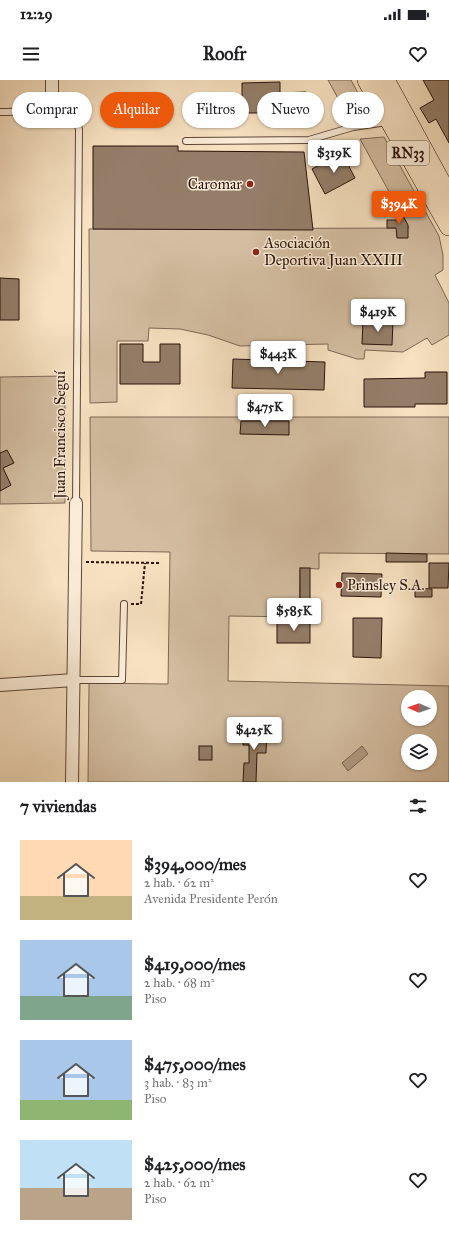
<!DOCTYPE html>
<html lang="es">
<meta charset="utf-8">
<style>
:root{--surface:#fff;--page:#f6f6f6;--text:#202124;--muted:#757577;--accent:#ea580c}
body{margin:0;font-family:"IM FELL Great Primer",serif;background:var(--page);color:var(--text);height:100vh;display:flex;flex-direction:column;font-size:15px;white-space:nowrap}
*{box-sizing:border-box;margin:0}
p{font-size:13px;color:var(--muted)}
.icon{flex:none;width:22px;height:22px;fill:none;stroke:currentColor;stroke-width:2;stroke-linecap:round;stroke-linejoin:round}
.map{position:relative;height:702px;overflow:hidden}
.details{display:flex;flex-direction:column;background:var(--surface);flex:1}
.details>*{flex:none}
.top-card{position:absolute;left:12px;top:12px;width:425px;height:36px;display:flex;gap:8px}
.needle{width:26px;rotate:272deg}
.tools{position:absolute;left:401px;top:610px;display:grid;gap:8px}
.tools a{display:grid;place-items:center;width:36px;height:36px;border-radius:50%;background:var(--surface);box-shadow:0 1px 3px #0004;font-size:20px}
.price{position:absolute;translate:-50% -34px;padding:0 9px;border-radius:4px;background:#fff;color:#222;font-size:13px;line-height:26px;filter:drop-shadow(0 1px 2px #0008)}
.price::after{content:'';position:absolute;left:50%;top:24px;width:12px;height:9px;margin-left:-6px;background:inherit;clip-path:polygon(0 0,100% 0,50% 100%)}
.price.on{background:var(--accent);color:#fff}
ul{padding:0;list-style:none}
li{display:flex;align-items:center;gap:12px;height:100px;padding:0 20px}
li span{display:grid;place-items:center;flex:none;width:112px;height:80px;border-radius:0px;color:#555}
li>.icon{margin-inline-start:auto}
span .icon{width:48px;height:48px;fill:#fffc;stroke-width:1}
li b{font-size:17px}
h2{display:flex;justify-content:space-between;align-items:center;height:48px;padding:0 20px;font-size:17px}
.chip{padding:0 14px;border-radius:18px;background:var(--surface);box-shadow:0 1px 3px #0004;font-size:14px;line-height:36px}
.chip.on{background:var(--accent);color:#fff}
.status{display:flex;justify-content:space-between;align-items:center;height:28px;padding:0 20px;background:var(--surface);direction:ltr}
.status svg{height:11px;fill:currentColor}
header{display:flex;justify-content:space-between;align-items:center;height:52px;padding:0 20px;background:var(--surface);font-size:18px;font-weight:700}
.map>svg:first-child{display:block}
.green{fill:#d4bea2;stroke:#7e6856;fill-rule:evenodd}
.water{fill:#b19b83;stroke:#7a6553}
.building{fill:#947e69;stroke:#28130a}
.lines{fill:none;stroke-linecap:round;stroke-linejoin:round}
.lane-casing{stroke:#5c4638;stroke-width:8}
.street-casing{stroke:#5c4638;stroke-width:14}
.primary-casing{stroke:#28130a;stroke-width:20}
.path{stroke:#28130a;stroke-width:2;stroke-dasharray:3 2;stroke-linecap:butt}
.lane{stroke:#faecd7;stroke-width:6}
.street{stroke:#faecd7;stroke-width:12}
.primary{stroke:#f7e1c1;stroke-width:19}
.poi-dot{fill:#8f2418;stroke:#faecd7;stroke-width:1.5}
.labels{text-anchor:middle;stroke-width:3;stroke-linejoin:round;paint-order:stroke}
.shield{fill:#faecd7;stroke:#675448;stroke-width:1}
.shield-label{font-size:14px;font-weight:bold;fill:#28130a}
.poi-label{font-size:15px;fill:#28130a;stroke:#faecd7;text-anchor:start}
.street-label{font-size:15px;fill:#28130a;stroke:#faecd7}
</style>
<div class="status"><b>12:29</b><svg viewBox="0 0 49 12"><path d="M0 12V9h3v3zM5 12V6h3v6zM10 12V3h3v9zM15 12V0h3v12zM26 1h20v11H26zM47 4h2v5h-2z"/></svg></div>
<header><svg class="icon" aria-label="menu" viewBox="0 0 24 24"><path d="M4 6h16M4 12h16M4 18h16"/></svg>Roofr<svg class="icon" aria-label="heart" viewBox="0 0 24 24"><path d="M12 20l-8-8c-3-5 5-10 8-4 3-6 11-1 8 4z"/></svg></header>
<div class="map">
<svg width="449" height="702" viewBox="0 0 449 702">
<rect width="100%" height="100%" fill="#f7e1c1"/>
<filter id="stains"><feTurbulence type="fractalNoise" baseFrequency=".005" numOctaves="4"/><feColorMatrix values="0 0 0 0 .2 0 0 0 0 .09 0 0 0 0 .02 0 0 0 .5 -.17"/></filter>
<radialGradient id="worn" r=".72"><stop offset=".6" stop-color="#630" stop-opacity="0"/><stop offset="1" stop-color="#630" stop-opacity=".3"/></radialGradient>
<g class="green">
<path d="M328,0H351L372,39L351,42Z"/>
<path d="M384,57L439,156L443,175V190L435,195L449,223V255L432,265L427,258L403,272L365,270L364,279H357L328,270V264L240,266L208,255L180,249L149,248L148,261H117V322L90,323L89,149L409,148L360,59Z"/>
<path d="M65,296V423L0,424V297Z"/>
<path d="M90,337H449V474L319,473V489L300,488L299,537L229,536L228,601L449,606V702H88L89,603L168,604L170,472L91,471ZM408,617H430V639H408ZM408,661H430V683H408Z"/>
</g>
<path class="water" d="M362,666L368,674L348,691L342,683Z"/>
<g class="building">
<path d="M423,0H449V63L436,39L429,43L420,28L434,20Z"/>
<path d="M280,2V13L306,12V33H242V3Z"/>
<path d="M93,66H178V71L304,72L313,150L93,149Z"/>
<path d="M342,73L355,98L325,114L312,89Z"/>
<path d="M397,125L408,145V158H397L396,148H387V140H397Z"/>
<path d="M0,198L19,199V240H0Z"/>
<path d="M363,242H393L392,265L362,264Z"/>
<path d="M120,264H143V282H160V264H180V304H120Z"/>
<path d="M233,279L325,282L324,310L232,308Z"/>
<path d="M425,292H447V324H415V327H364V299L425,298Z"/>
<path d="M241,341H289V355L240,354Z"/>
<path d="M7,370L14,383L3,388L11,405L0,411V373Z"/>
<path d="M386,473L427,474V482H386Z"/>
<path d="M429,483H449L448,508H429Z"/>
<rect x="300" y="488" width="10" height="31"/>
<path d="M342,493L382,494L381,517L341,516Z"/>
<path d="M415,508L432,509V517H415Z"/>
<path d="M353,538H382L381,578L353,577Z"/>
<rect x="277" y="542" width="33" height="21"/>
<path d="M249,647H267L266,673H257L256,702H243L244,683H249V665H243V654L249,655Z"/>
<rect x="199" y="666" width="13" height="14"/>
</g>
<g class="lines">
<defs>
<g id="lane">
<path d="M0,32C24,32 48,29 72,29L79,49L76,423"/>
<path d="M186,61L309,60L353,47L387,42"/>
<path d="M74,600H122L124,524"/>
</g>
<g id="street">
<path d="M52,0V29"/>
<path d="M0,605L74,600"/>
<path d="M72,702L76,423"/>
</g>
<g id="primary">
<path d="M367,0L449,146"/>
<path d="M385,0L449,117"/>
</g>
</defs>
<use href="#lane" class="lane-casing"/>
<use href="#street" class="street-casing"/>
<use href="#primary" class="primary-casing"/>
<g class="path">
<path d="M86,482L159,483"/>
<path d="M131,524H141L145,483"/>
</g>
<use href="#lane" class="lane"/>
<use href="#street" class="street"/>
<use href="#primary" class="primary"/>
</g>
<g class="poi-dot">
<circle cx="250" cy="104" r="4"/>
<circle cx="256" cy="172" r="4"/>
<circle cx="339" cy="505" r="4"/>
</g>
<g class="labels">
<rect class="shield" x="387" y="61" width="42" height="24" rx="3"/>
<g class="shield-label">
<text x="408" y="78">RN33</text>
</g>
<g class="poi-label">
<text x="242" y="109" text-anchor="end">Caromar</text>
<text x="264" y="168">Asociación<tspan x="264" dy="17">Deportiva Juan XXIII</tspan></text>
<text x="347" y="510">Prinsley S.A.</text>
</g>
<g class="street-label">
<text transform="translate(60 355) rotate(-90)" y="5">Juan Francisco Seguí</text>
</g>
</g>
<rect width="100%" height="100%" filter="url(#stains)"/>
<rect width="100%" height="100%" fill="url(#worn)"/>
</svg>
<div class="tools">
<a><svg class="needle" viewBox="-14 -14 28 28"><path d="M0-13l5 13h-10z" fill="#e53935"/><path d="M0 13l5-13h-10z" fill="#757577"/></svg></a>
<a><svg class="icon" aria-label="layers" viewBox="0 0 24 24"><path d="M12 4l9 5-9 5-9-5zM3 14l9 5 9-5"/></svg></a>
</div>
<b class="price" style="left:334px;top:94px">$319K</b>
<b class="price on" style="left:399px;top:145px">$394K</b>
<b class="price" style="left:378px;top:253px">$419K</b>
<b class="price" style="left:278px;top:295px">$443K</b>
<b class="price" style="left:265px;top:348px">$475K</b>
<b class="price" style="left:294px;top:552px">$585K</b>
<b class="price" style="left:254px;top:671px">$425K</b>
<div class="top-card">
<a class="chip">Comprar</a>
<a class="chip on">Alquilar</a>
<a class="chip">Filtros</a>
<a class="chip">Nuevo</a>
<a class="chip">Piso</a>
</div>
</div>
<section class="details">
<h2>7 viviendas<svg class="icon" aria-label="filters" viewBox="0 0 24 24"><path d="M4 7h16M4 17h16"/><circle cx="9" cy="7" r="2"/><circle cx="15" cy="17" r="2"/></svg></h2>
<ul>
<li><span style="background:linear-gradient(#ffd9b3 70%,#c2b280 0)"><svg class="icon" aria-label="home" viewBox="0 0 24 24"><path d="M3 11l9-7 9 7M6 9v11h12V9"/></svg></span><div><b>$394,000/mes</b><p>2 hab. · 62 m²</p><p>Avenida Presidente Perón</p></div><svg class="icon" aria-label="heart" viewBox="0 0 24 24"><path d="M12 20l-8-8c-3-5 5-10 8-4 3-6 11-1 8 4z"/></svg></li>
<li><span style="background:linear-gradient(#a9c7e8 70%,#7fa58c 0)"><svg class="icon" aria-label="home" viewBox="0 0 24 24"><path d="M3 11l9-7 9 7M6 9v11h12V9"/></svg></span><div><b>$419,000/mes</b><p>2 hab. · 68 m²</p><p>Piso</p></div><svg class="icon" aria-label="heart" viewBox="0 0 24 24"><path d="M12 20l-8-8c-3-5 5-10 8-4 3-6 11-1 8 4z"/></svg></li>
<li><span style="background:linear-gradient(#a9c7e8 75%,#8fb573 0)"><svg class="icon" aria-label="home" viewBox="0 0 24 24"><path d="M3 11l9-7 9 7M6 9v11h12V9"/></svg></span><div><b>$475,000/mes</b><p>3 hab. · 83 m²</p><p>Piso</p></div><svg class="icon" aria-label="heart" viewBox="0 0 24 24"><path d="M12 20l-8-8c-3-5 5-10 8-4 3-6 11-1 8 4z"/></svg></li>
<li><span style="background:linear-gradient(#bfe0f5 60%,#b9a48a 0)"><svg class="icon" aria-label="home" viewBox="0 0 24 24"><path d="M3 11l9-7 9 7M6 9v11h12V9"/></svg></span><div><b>$425,000/mes</b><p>2 hab. · 62 m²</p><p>Piso</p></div><svg class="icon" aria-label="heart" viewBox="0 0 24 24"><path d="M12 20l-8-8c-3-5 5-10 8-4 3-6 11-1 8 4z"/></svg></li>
</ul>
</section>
